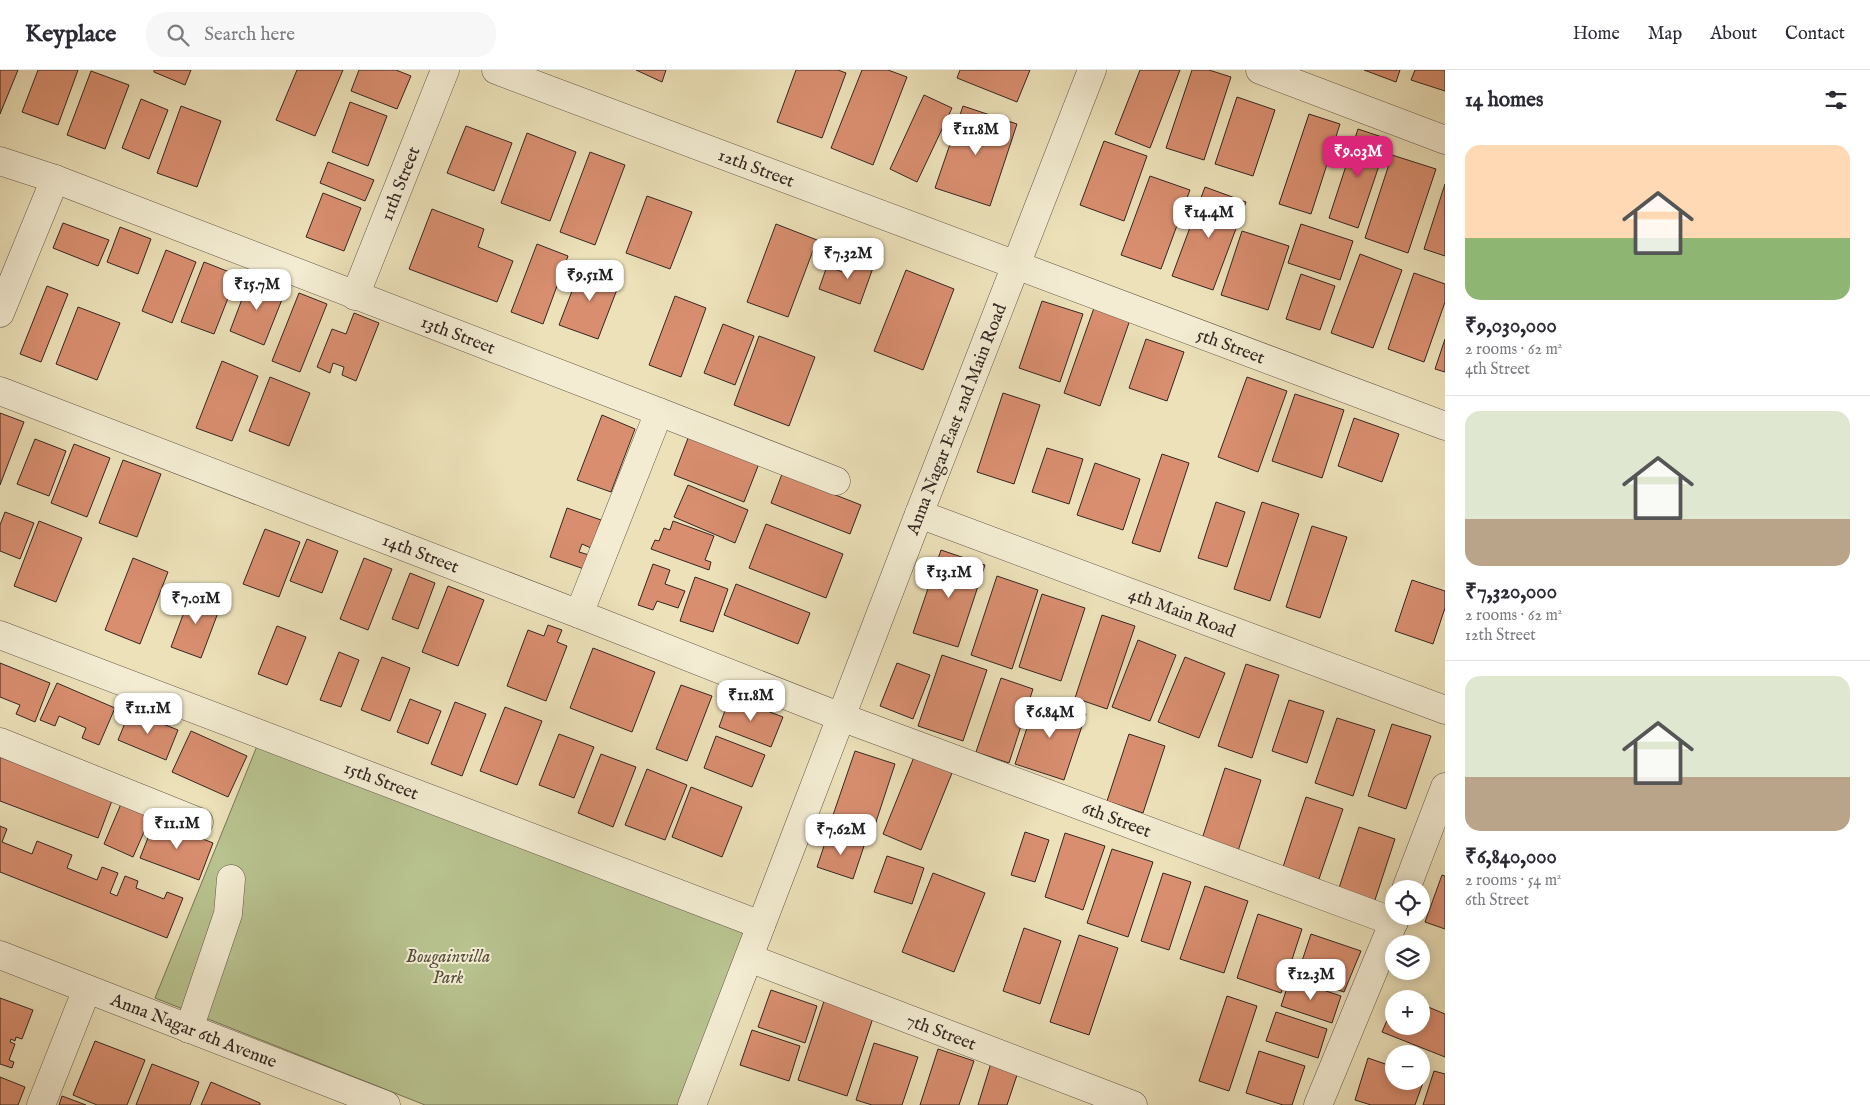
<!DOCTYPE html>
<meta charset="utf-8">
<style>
:root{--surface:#fff;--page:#f7f7f7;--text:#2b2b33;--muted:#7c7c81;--line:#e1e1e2;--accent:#db2777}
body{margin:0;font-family:"IM FELL English",serif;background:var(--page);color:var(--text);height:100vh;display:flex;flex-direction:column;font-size:19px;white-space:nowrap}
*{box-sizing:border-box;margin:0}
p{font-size:16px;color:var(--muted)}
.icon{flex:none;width:28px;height:28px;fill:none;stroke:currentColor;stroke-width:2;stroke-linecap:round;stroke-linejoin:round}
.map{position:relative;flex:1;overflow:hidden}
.drawer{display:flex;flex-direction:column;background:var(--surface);width:425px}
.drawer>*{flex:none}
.fabs{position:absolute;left:1385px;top:810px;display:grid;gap:10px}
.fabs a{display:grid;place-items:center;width:45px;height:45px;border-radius:50%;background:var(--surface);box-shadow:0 2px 12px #0003;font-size:25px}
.price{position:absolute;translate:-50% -42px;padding:0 11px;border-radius:10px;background:#fff;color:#222;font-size:16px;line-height:32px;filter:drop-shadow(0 1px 2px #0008)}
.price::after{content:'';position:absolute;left:50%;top:30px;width:15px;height:11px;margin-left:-8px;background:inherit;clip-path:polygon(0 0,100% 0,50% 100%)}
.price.current{background:var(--accent);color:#fff}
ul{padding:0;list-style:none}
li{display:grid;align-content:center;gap:10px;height:265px;padding:0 20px}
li+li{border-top:1px solid var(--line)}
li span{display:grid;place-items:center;height:155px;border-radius:15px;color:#555}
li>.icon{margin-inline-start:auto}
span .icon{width:90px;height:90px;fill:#fffc;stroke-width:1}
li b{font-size:21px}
h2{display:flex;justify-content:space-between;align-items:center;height:60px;padding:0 20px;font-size:21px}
header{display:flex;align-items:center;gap:30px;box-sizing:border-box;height:70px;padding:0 25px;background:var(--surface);border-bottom:1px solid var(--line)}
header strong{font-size:24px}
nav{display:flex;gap:28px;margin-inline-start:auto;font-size:18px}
.search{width:350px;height:45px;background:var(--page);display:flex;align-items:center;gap:12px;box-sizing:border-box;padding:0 18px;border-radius:20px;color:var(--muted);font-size:19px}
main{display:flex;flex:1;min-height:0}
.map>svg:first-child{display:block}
.green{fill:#b8c38f;stroke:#767558}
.building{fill:#d88e6f;stroke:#352722}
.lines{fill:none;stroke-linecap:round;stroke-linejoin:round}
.minor-casing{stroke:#635648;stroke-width:29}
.minor{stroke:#f3ecd2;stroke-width:28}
.labels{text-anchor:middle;stroke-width:4;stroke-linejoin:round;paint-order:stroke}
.street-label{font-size:18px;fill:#352722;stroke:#f3ecd2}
.park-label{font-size:18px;font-style:italic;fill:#564e3d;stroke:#f3ecd2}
</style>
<header>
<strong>Keyplace</strong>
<div class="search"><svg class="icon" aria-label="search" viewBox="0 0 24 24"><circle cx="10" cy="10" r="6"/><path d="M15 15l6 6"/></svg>Search here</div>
<nav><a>Home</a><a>Map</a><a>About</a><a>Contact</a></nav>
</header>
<main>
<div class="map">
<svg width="1445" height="1035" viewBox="0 0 1445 1035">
<rect width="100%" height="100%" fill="#ece1b9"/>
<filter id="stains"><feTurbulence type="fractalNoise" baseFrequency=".004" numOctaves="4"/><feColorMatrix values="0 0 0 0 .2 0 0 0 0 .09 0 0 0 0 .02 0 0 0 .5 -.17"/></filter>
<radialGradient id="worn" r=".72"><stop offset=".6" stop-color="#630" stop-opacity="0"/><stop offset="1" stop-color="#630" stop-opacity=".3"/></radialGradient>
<path class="green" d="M257,676L748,864L681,1035H425L155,928Z"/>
<g class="building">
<path d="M0,0H18L0,44Z"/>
<path d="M38,0H78L58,55L22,42Z"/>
<path d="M154,0H191L185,15L154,2Z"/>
<path d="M297,0H343L315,66L276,50Z"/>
<path d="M359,0H396L411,6L397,39L351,21Z"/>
<path d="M636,0H666L662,12Z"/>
<path d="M796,0H838L846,3L822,68L777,52Z"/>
<path d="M862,0H888L907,7L873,95L831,78Z"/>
<path d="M960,0H1030L1017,32L957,8Z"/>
<path d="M1140,0H1180L1150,78L1115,64Z"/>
<path d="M1192,0H1209L1231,7L1204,90L1166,78Z"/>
<path d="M1364,0H1400L1396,12Z"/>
<path d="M1415,0H1445V21L1411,10Z"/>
<path d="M91,1L129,15L105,79L67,65Z"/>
<path d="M924,25L952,38L917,112L890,99Z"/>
<path d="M1237,27L1275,40L1253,106L1215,94Z"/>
<path d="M141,29L168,40L149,89L122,78Z"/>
<path d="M350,32L387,46L368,96L332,82Z"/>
<path d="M181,36L221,51L197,117L157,103Z"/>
<path d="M963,36L1017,54L990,136L935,118Z"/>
<path d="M1309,44L1340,54L1311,144L1279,134Z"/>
<path d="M466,56L512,73L494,121L447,103Z"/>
<path d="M1358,59L1388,69L1358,158L1329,148Z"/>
<path d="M527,63L576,82L550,151L501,133Z"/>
<path d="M1104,71L1147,86L1124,151L1080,135Z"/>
<path d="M590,82L625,95L595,175L560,162Z"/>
<path d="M1392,85L1436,99L1408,183L1365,168Z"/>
<path d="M328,92L374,110L365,131L320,113Z"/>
<path d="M1150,106L1190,120L1161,199L1121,185Z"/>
<path d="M1445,114V186L1424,179Z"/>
<path d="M1205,117L1246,132L1213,220L1172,206Z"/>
<path d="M323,123L361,138L344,181L306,167Z"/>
<path d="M647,126L692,142L670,199L626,183Z"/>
<path d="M432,139L484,159L478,177L513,191L497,232L409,199Z"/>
<path d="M63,153L109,170L98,196L53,178Z"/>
<path d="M776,154L817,170L788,247L747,232Z"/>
<path d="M1301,154L1353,171L1340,210L1288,193Z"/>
<path d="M120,157L151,169L138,204L107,192Z"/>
<path d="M1242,161L1289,176L1268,240L1221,225Z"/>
<path d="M537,174L568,186L543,254L511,242Z"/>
<path d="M166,180L196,192L172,253L142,241Z"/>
<path d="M1360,184L1402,200L1373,278L1331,263Z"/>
<path d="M848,186L874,195L860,234L819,219L827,196L842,202Z"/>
<path d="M204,192L237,205L214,264L181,252Z"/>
<path d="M582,195L621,209L598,269L559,255Z"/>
<path d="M906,200L954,219L923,300L874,281Z"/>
<path d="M1414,203L1445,214V232L1424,292L1388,279Z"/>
<path d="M1301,204L1335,216L1320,260L1286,249Z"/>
<path d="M250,208L285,222L264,275L230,261Z"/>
<path d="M47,216L68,224L41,292L20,284Z"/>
<path d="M299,223L327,234L300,302L272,291Z"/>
<path d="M675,226L706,238L681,307L649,295Z"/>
<path d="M1042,231L1083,244L1060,312L1019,298Z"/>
<path d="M1095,235L1131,247L1100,336L1064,323Z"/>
<path d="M78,237L120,253L97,310L56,294Z"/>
<path d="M354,243L379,253L356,311L342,305L344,297L333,293L330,303L317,297L332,259L346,264Z"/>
<path d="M723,254L754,266L735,315L704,303Z"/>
<path d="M759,266L815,287L789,356L734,335Z"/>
<path d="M1146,269L1184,282L1167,331L1129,318Z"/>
<path d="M1445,269V302L1435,299Z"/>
<path d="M222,291L258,306L232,371L196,358Z"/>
<path d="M270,307L310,323L289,376L249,361Z"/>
<path d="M1247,307L1287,321L1258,402L1218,387Z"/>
<path d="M1003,323L1040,335L1014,414L977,402Z"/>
<path d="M1295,324L1344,340L1322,408L1272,391Z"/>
<path d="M0,343L24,352L0,415Z"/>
<path d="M602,345L635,359L611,422L577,410Z"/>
<path d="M1354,348L1399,364L1382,412L1338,396Z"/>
<path d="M690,363L760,391L744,432L674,405Z"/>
<path d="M35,369L66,381L49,426L17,414Z"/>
<path d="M74,374L110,388L87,447L51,433Z"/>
<path d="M1047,378L1083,389L1069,434L1032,422Z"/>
<path d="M1162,384L1189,393L1160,482L1132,473Z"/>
<path d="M123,390L161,404L137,467L99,453Z"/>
<path d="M1095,393L1140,409L1123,460L1077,445Z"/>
<path d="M782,404L861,435L850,464L771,433Z"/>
<path d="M688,415L748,440L735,473L674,447Z"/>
<path d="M1216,432L1245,442L1227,497L1198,488Z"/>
<path d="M1262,432L1299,444L1270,531L1234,519Z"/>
<path d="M567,438L601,450L591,478L582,474L579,482L589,485L584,499L550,487Z"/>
<path d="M5,442L34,453L20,489L0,481V455Z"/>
<path d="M39,451L82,468L56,532L14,516Z"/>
<path d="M673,451L714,466L705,490L711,492L709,500L651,479L655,470L659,471L664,458L670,460Z"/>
<path d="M766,454L843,484L826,528L749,498Z"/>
<path d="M1312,456L1347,467L1320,548L1286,537Z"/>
<path d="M265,459L300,472L279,527L243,514Z"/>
<path d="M307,469L338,481L322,523L290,511Z"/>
<path d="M941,480L985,495L958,577L913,563Z"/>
<path d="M133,488L168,502L140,574L105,560Z"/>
<path d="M364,488L392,499L368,560L340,549Z"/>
<path d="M653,494L670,500L665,514L685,521L678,538L657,531L653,540L638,535Z"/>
<path d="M410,503L435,513L418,559L392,549Z"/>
<path d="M997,506L1038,520L1012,599L971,585Z"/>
<path d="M695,507L728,519L713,562L680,551Z"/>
<path d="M1412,510L1445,521V538L1433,574L1395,561Z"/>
<path d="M736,514L810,543L798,574L724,545Z"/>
<path d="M448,516L484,530L458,596L422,582Z"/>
<path d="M192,521L222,532L201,588L171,577Z"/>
<path d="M1042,524L1085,538L1061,611L1019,597Z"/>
<path d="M1102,545L1135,556L1107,639L1075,628Z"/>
<path d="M548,555L562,560L557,572L567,576L546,631L507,616L528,560L544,566Z"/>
<path d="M277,556L306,567L287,615L258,604Z"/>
<path d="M1138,570L1176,585L1150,651L1112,637Z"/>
<path d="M593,578L655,602L632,662L570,638Z"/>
<path d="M339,582L359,590L341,637L320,630Z"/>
<path d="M942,585L987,600L963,671L918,656Z"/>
<path d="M382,587L410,598L390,651L361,640Z"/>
<path d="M1185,587L1225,603L1199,668L1158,652Z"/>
<path d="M0,593L50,613L35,652L16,644L20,635L0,627Z"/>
<path d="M897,593L930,605L913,649L880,636Z"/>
<path d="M1246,594L1279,605L1252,688L1218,676Z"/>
<path d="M1001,608L1033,619L1009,693L976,682Z"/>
<path d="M57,613L115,638L99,675L82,668L86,658L59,646L55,656L40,650Z"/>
<path d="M681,615L712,626L687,691L656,679Z"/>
<path d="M730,627L783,647L771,677L719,657Z"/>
<path d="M1037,628L1086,644L1064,710L1015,694Z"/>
<path d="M410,629L441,641L428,674L397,662Z"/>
<path d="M1289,630L1324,641L1307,693L1272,681Z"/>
<path d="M455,632L486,644L462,706L431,694Z"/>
<path d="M505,637L542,651L517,715L480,701Z"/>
<path d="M130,641L178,660L166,690L118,670Z"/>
<path d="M1337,648L1375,660L1353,726L1315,713Z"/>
<path d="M1392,654L1431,666L1406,739L1368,726Z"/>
<path d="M191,661L247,686L228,727L172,702Z"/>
<path d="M559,664L594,677L574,728L539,715Z"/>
<path d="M1129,664L1165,676L1143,743L1107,731Z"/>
<path d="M716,666L765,685L752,717L704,698Z"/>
<path d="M855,681L895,694L873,761L832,748Z"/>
<path d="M601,684L636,697L613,757L578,743Z"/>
<path d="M0,687L113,728L98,768L0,731Z"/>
<path d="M914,687L952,703L921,780L883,764Z"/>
<path d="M1225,698L1261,710L1238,781L1202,769Z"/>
<path d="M647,699L687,715L665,770L625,755Z"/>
<path d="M691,717L742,737L722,787L672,767Z"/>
<path d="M1306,727L1343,739L1319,809L1283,797Z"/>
<path d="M121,734L151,746L133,787L104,774Z"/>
<path d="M155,750L213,773L199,810L140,788Z"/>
<path d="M0,756L7,759L2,772L32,784L37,771L72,785L67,798L97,810L102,797L118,803L110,823L117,826L125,806L138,811L136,818L164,829L167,822L183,828L167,868L0,802Z"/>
<path d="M1359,757L1395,769L1374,833L1338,821Z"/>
<path d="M1025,762L1049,770L1035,812L1011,805Z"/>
<path d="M1065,763L1105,776L1083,840L1045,827Z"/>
<path d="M828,764L864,776L853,809L817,797Z"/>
<path d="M1112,779L1153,792L1128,867L1087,853Z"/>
<path d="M887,786L924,798L912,834L874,822Z"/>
<path d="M933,803L985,823L954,902L902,882Z"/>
<path d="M1163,803L1191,812L1169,880L1141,871Z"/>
<path d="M1442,805L1445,806V859L1425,852Z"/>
<path d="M1205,816L1248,831L1224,903L1180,889Z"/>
<path d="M1258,844L1302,859L1281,923L1237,908Z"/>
<path d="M1024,858L1061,871L1040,934L1003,921Z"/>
<path d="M1311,864L1361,881L1344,922L1297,906Z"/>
<path d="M1079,865L1118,878L1089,965L1050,952Z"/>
<path d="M1290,909L1341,926L1332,953L1281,936Z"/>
<path d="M771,920L817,936L805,973L758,957Z"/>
<path d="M1227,926L1257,936L1229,1021L1199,1011Z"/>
<path d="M0,928L33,940L22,969L16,967L15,971L11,969L10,972L15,974L9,990L14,992L12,998L0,994Z"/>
<path d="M824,931L873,948L847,1026L798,1010Z"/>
<path d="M1394,934V956H1421V934L1445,944V987L1382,962Z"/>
<path d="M1276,942L1327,959L1318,988L1266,971Z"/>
<path d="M752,960L800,976L789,1011L740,995Z"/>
<path d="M95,971L145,990L127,1035H97L73,1025Z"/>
<path d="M874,973L918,987L902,1035H872L856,1030Z"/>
<path d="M938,979L974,991L959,1035H920Z"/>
<path d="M1259,981L1305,996L1292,1035H1283L1246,1023Z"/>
<path d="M1368,988L1394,997V1011H1421V1006L1425,1007L1415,1035H1371L1355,1030Z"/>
<path d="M991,993L1018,1002L1007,1035H978Z"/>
<path d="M152,994L199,1012L190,1035H136Z"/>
<path d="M1434,1001L1445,1004V1035H1423Z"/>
<path d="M0,1007L25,1017L18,1035H0Z"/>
<path d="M211,1012L260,1033V1035H201Z"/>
<path d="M62,1026L86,1035H59Z"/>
</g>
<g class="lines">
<defs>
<g id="minor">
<path id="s1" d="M496,0L1445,356"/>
<path d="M1260,0L1445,70"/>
<path id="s2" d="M0,91L55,109L659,342L579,544"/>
<path id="s3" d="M355,226L445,0"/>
<path d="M0,243L55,109"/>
<path id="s4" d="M0,321L579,544L841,647L1394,852"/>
<path d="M659,342L836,411"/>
<path id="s5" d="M919,444L1445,640"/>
<path id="s6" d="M0,565L761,855"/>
<path d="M0,672L199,752"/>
<path d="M1406,819L1445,717"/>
<path id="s7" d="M0,885L386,1035"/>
<path id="s8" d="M749,888L1133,1035"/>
<path d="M189,959L228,844L231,809"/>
<path d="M41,1035L87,919"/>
<path id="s9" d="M692,1035L919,444L1092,0"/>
<path d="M1318,1035L1396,846"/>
</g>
</defs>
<use href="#minor" class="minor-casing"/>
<use href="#minor" class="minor"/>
</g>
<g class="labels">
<g class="street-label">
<text dy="6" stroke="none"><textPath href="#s1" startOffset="278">12th Street</textPath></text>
<text dy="6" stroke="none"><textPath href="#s3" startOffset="121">11th Street</textPath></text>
<text dy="6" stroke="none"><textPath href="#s2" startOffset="490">13th Street</textPath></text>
<text dy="6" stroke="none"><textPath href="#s1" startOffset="785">5th Street</textPath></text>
<text dy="6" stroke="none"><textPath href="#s9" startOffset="735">Anna Nagar East 2nd Main Road</textPath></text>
<text dy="6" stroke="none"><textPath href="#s4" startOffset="451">14th Street</textPath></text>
<text dy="6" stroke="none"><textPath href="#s5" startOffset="281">4th Main Road</textPath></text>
<text dy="6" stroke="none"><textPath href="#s6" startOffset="408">15th Street</textPath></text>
<text dy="6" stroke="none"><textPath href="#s4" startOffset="1196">6th Street</textPath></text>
<text dy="6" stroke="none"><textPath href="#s7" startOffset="208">Anna Nagar 6th Avenue</textPath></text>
<text dy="6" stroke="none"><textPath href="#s8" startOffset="206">7th Street</textPath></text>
</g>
<g class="park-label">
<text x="448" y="892">Bougainvilla<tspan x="448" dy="21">Park</tspan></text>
</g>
</g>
<rect width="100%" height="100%" filter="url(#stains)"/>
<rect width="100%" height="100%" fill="url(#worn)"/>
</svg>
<div class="fabs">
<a><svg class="icon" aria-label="locate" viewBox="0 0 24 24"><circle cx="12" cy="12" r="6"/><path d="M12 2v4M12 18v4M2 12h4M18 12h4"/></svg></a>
<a><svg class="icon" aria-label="layers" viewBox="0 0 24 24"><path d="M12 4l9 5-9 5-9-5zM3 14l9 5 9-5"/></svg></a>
<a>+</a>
<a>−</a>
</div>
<b class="price" style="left:976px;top:86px">₹11.8M</b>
<b class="price current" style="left:1358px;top:108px">₹9.03M</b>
<b class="price" style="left:1209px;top:169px">₹14.4M</b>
<b class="price" style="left:848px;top:210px">₹7.32M</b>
<b class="price" style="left:590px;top:232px">₹9.51M</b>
<b class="price" style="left:257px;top:241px">₹15.7M</b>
<b class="price" style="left:949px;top:529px">₹13.1M</b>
<b class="price" style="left:196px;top:555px">₹7.01M</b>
<b class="price" style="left:751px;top:652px">₹11.8M</b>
<b class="price" style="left:148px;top:665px">₹11.1M</b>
<b class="price" style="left:1050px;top:669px">₹6.84M</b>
<b class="price" style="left:177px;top:780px">₹11.1M</b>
<b class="price" style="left:841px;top:786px">₹7.62M</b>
<b class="price" style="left:1311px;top:931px">₹12.3M</b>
</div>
<section class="drawer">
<h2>14 homes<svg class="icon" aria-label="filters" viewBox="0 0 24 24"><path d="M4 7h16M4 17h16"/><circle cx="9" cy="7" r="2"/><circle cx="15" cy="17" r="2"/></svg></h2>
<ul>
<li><span style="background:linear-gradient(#ffd9b3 60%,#8fb573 0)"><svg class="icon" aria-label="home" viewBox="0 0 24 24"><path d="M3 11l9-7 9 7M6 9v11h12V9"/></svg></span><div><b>₹9,030,000</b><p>2 rooms · 62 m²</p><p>4th Street</p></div></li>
<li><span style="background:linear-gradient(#dfe7d0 70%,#b9a48a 0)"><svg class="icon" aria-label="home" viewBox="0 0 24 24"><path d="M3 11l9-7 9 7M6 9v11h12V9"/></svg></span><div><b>₹7,320,000</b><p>2 rooms · 62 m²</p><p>12th Street</p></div></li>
<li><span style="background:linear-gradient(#dfe7d0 65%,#b9a48a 0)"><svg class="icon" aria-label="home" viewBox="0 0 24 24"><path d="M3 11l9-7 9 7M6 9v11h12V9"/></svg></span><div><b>₹6,840,000</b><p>2 rooms · 54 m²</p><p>6th Street</p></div></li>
</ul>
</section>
</main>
